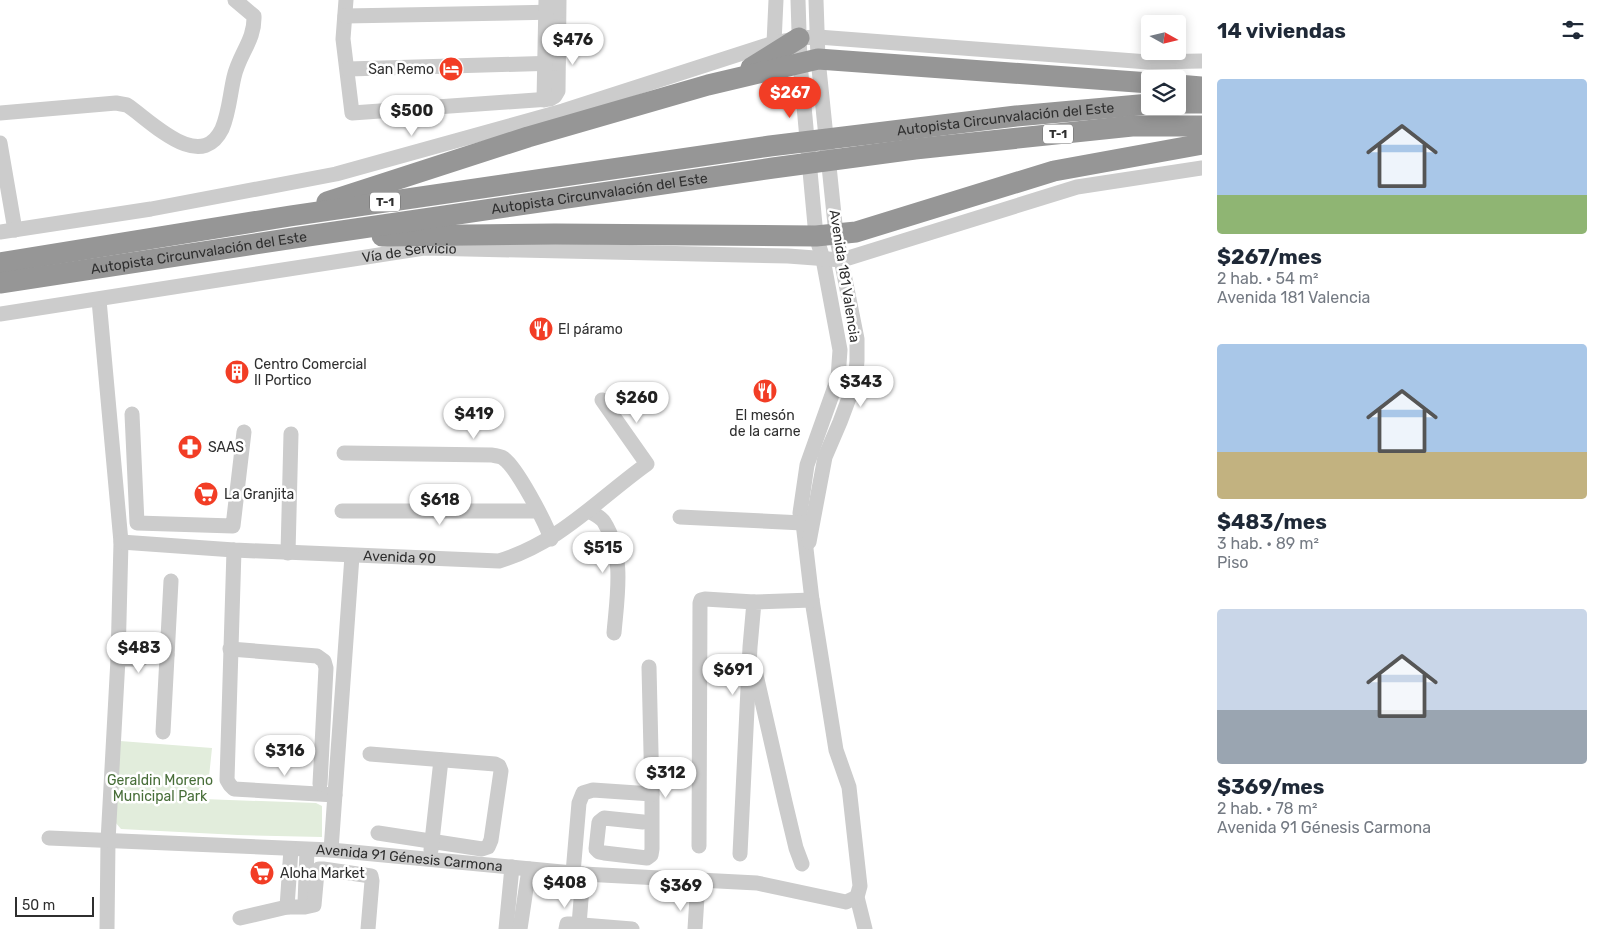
<!DOCTYPE html>
<html lang="es">
<meta charset="utf-8">
<style>
:root{--surface:#fff;--page:#f6f6f7;--text:#1f2937;--muted:#747a83;--accent:#f23d25}
body{margin:0;font-family:Rubik,sans-serif;background:var(--page);color:var(--text);height:100vh;display:flex;flex-direction:column;font-size:19px;white-space:nowrap}
*{box-sizing:border-box;margin:0}
p{font-size:16px;color:var(--muted)}
.icon{flex:none;width:28px;height:28px;fill:none;stroke:currentColor;stroke-width:2;stroke-linecap:round;stroke-linejoin:round}
.map{position:relative;flex:1;overflow:hidden}
.details{display:flex;flex-direction:column;background:var(--surface);width:400px}
.details>*{flex:none}
.needle{width:32px;rotate:98deg}
.tools{position:absolute;left:1141px;top:15px;display:grid;gap:10px}
.tools a{display:grid;place-items:center;width:45px;height:45px;border-radius:5px;background:var(--surface);box-shadow:0 2px 12px #0003;font-size:25px}
.scale{position:absolute;left:15px;bottom:12px;width:79px;box-sizing:border-box;padding-left:5px;border:2px solid #2f2f2f;border-top:0;font-size:14px;line-height:18px;white-space:nowrap;color:#2f2f2f;-webkit-text-stroke:4px #fff;paint-order:stroke}
.price{position:absolute;translate:-50% -42px;padding:0 11px;border-radius:18px;background:#fff;color:#222;font-size:16px;line-height:32px;filter:drop-shadow(0 1px 2px #0008)}
.price::after{content:'';position:absolute;left:50%;top:30px;width:15px;height:11px;margin-left:-8px;background:inherit;clip-path:polygon(0 0,100% 0,50% 100%)}
.price.on{background:var(--accent);color:#fff}
ul{padding:0;list-style:none}
li{display:grid;align-content:center;gap:10px;height:265px;padding:0 15px}
li span{display:grid;place-items:center;height:155px;border-radius:5px;color:#555}
li>.icon{margin-inline-start:auto}
span .icon{width:90px;height:90px;fill:#fffc;stroke-width:1}
li b{font-size:21px}
h2{display:flex;justify-content:space-between;align-items:center;height:60px;padding:0 15px;font-size:21px}
main{display:flex;flex:1;min-height:0}
.map>svg:first-child{display:block}
.green{fill:#e2eddc}
.lines{fill:none;stroke-linecap:round;stroke-linejoin:round}
.minor{stroke:#ccc;stroke-width:15}
.highway{stroke:#969696;stroke-width:21}
.labels{text-anchor:middle;stroke-width:5;stroke-linejoin:round;paint-order:stroke}
.shield{fill:#fff;stroke:#6d6d6d;stroke-width:1}
.shield-label{font-size:12px;font-weight:bold;fill:#2f2f2f}
.poi-label{font-size:14px;fill:#2f2f2f;stroke:#fff;text-anchor:start}
.street-label{font-size:14px;fill:#2f2f2f;stroke:#fff}
.park-label{font-size:14px;fill:#486e39;stroke:#fff}
</style>
<main>
<div class="map">
<svg width="1202" height="929" viewBox="0 0 1202 929">
<rect width="100%" height="100%" fill="#fff"/>
<path class="green" d="M120,741L212,748L209,777L202,778L203,799L316,803L322,806V837L238,835L121,829L115,822Z"/>
<g class="lines">
<g class="minor">
<path d="M346,0L343,39L352,113L550,99L555,96L558,91L559,0"/>
<path d="M798,0L800,63L816,236L823,259L840,350L838,378L807,465L800,513L803,523L812,600L836,750L849,787L860,886L857,897L865,929"/>
<path d="M345,16L558,12"/>
<path d="M774,43L776,0"/>
<path d="M348,69L558,63"/>
<path d="M544,100L546,0"/>
<path d="M0,113L116,103L127,105C150,120 200,174 222,129C229,113 230,94 234,77C239,54 255,40 254,16L235,0"/>
<path d="M0,143L15,230"/>
<path d="M0,232L151,209L336,174L563,111L774,43L799,38L818,37L1148,62L1202,61"/>
<path d="M99,300L121,542L118,659L108,841L107,929"/>
<path id="s1" d="M0,314L424,248L788,256L842,260L1077,187L1202,168"/>
<path d="M132,414L137,523L233,526L244,432"/>
<path d="M344,453L492,455C496,456 500,456 503,458C516,466 546,523 551,539"/>
<path d="M342,511H538"/>
<path d="M589,511C594,514 601,517 604,522C625,555 617,597 614,633"/>
<path d="M680,517L803,523"/>
<path id="s2" d="M121,542L234,550L499,561C559,543 597,500 647,464L602,400"/>
<path d="M809,542L825,457L840,422L855,382L857,361V339L836,234L818,59L816,0"/>
<path d="M234,550L227,780L230,785L234,789L335,795"/>
<path d="M288,553L291,434"/>
<path d="M118,647L140,648L148,654"/>
<path d="M230,649L317,656L324,661L326,668L320,784"/>
<path d="M118,659H141L148,654L167,655"/>
<path d="M754,666L785,802L796,848L802,864"/>
<path d="M163,732L171,581"/>
<path d="M370,754L495,764L499,766L501,771L491,840L488,847L482,849L378,833"/>
<path d="M643,822L604,818L599,822L596,849L599,852L604,853L647,858L651,855L652,849V795"/>
<path id="s3" d="M49,838L331,850L583,874L757,883L846,902L857,897"/>
<path d="M699,846L700,603L701,600L705,599L754,602"/>
<path d="M331,850L352,556"/>
<path d="M431,850L441,760"/>
<path d="M740,854L750,647L754,602L812,600"/>
<path d="M573,873L579,803L583,793L593,790L652,794L649,667"/>
<path d="M305,903L307,850"/>
<path d="M287,907L291,849"/>
<path d="M240,918L287,907H305L314,905L317,872L319,869H323L371,876L372,881L368,929"/>
<path d="M579,925L583,874"/>
<path d="M506,929L512,867"/>
<path d="M520,929L529,869"/>
<path d="M566,929L567,924H570L632,929"/>
<path d="M695,929L698,881"/>
</g>
<g class="highway">
<path d="M751,68L799,38"/>
<path d="M1178,85L1202,87"/>
<path d="M1178,103H1202"/>
<path d="M327,202L528,137L708,85L818,59L1150,83"/>
<path d="M382,236L555,234L816,236L856,232L1054,171L1202,144"/>
<path id="s4" d="M0,263L290,216L770,146L1016,116L1150,104"/>
<path id="s5" d="M0,283L294,238L773,168L915,149L1132,126H1202"/>
</g>
</g>
<defs>
<symbol id="hotel-disc" viewBox="-11 -11 22 22"><circle r="9.5" fill="#f23d25" stroke="#fff"/><path d="M-6-4.5h1.5V1H6V5H4.5V3h-9V5H-6ZM-4 0a1.8 1.8 0 1 1 3.6 0ZM.5 0V-2.5h3Q6-2.5 6 0Z" fill="#fff"/></symbol>
<symbol id="restaurant-disc" viewBox="-11 -11 22 22"><circle r="9.5" fill="#f23d25" stroke="#fff"/><path d="M-5-6h1v4h1v-4h1v4h1v-4h1v5L-1.5 .5V6h-2V.5L-5-1ZM5-6V6H3V1.5H1.5Q1.5-4 5-6Z" fill="#fff"/></symbol>
<symbol id="building-disc" viewBox="-11 -11 22 22"><circle r="9.5" fill="#f23d25" stroke="#fff"/><path d="M-4-6H4V6H1V3H-1V6H-4ZM-2.5-4.3h1.7v1.8h-1.7ZM.8-4.3h1.7v1.8H.8ZM-2.5-1h1.7V.8h-1.7ZM.8-1h1.7V.8H.8Z" fill="#fff"/></symbol>
<symbol id="pharmacy-disc" viewBox="-11 -11 22 22"><circle r="9.5" fill="#f23d25" stroke="#fff"/><path d="M-2-6h4v4h4v4h-4v4h-4v-4h-4v-4h4Z" fill="#fff"/></symbol>
<symbol id="supermarket-disc" viewBox="-11 -11 22 22"><circle r="9.5" fill="#f23d25" stroke="#fff"/><path d="M-6-5.5h2.5l.6 2H6L4.5 2H-2.5L-4.4-4H-6ZM-1.5 3.2a1.3 1.3 0 1 0 .1 0ZM3 3.2a1.3 1.3 0 1 0 .1 0Z" fill="#fff"/></symbol>
</defs>
<g fill-rule="evenodd">
<use href="#hotel-disc" x="437" y="55" width="28" height="28"/>
<use href="#restaurant-disc" x="527" y="315" width="28" height="28"/>
<use href="#building-disc" x="223" y="358" width="28" height="28"/>
<use href="#restaurant-disc" x="751" y="377" width="28" height="28"/>
<use href="#pharmacy-disc" x="176" y="433" width="28" height="28"/>
<use href="#supermarket-disc" x="192" y="480" width="28" height="28"/>
<use href="#supermarket-disc" x="248" y="859" width="28" height="28"/>
</g>
<g class="labels">
<g class="shield">
<rect x="1043" y="124.5" width="30" height="19" rx="4"/>
<rect x="370" y="192.5" width="30" height="19" rx="4"/>
</g>
<g class="shield-label">
<text x="1058" y="138">T-1</text>
<text x="385" y="206">T-1</text>
</g>
<g class="poi-label">
<text x="434" y="74" text-anchor="end">San Remo</text>
<text x="558" y="334">El páramo</text>
<text x="254" y="369">Centro Comercial<tspan x="254" dy="16">Il Portico</tspan></text>
<text x="765" y="420" text-anchor="middle">El mesón<tspan x="765" dy="16">de la carne</tspan></text>
<text x="208" y="452">SAAS</text>
<text x="224" y="499">La Granjita</text>
<text x="280" y="878">Aloha Market</text>
</g>
<g class="street-label">
<text dy="5" stroke="none"><textPath href="#s4" startOffset="1016">Autopista Circunvalación del Este</textPath></text>
<text dy="5" stroke="none"><textPath href="#s5" startOffset="606">Autopista Circunvalación del Este</textPath></text>
<text dy="5" stroke="none"><textPath href="#s5" startOffset="201">Autopista Circunvalación del Este</textPath></text>
<text dy="5" stroke="none"><textPath href="#s1" startOffset="414">Vía de Servicio</textPath></text>
<text transform="translate(845 276) rotate(81)" y="5">Avenida 181 Valencia</text>
<text dy="5" stroke="none"><textPath href="#s2" startOffset="279">Avenida 90</textPath></text>
<text dy="5" stroke="none"><textPath href="#s3" startOffset="361">Avenida 91 Génesis Carmona</textPath></text>
</g>
<g class="park-label">
<text x="160" y="785">Geraldin Moreno<tspan x="160" dy="16">Municipal Park</tspan></text>
</g>
</g>
</svg>
<div class="tools">
<a><svg class="needle" viewBox="-14 -14 28 28"><path d="M0-13l5 13h-10z" fill="#e53935"/><path d="M0 13l5-13h-10z" fill="#747a83"/></svg></a>
<a><svg class="icon" aria-label="layers" viewBox="0 0 24 24"><path d="M12 4l9 5-9 5-9-5zM3 14l9 5 9-5"/></svg></a>
</div>
<div class="scale">50 m</div>
<b class="price" style="left:573px;top:66px">$476</b>
<b class="price on" style="left:790px;top:119px">$267</b>
<b class="price" style="left:412px;top:137px">$500</b>
<b class="price" style="left:861px;top:408px">$343</b>
<b class="price" style="left:637px;top:424px">$260</b>
<b class="price" style="left:474px;top:440px">$419</b>
<b class="price" style="left:440px;top:526px">$618</b>
<b class="price" style="left:603px;top:574px">$515</b>
<b class="price" style="left:139px;top:674px">$483</b>
<b class="price" style="left:733px;top:696px">$691</b>
<b class="price" style="left:285px;top:777px">$316</b>
<b class="price" style="left:666px;top:799px">$312</b>
<b class="price" style="left:565px;top:909px">$408</b>
<b class="price" style="left:681px;top:912px">$369</b>
</div>
<section class="details">
<h2>14 viviendas<svg class="icon" aria-label="filters" viewBox="0 0 24 24"><path d="M4 7h16M4 17h16"/><circle cx="9" cy="7" r="2"/><circle cx="15" cy="17" r="2"/></svg></h2>
<ul>
<li><span style="background:linear-gradient(#a9c7e8 75%,#8fb573 0)"><svg class="icon" aria-label="home" viewBox="0 0 24 24"><path d="M3 11l9-7 9 7M6 9v11h12V9"/></svg></span><div><b>$267/mes</b><p>2 hab. · 54 m²</p><p>Avenida 181 Valencia</p></div></li>
<li><span style="background:linear-gradient(#a9c7e8 70%,#c2b280 0)"><svg class="icon" aria-label="home" viewBox="0 0 24 24"><path d="M3 11l9-7 9 7M6 9v11h12V9"/></svg></span><div><b>$483/mes</b><p>3 hab. · 89 m²</p><p>Piso</p></div></li>
<li><span style="background:linear-gradient(#c9d6e8 65%,#9aa5b1 0)"><svg class="icon" aria-label="home" viewBox="0 0 24 24"><path d="M3 11l9-7 9 7M6 9v11h12V9"/></svg></span><div><b>$369/mes</b><p>2 hab. · 78 m²</p><p>Avenida 91 Génesis Carmona</p></div></li>
</ul>
</section>
</main>
